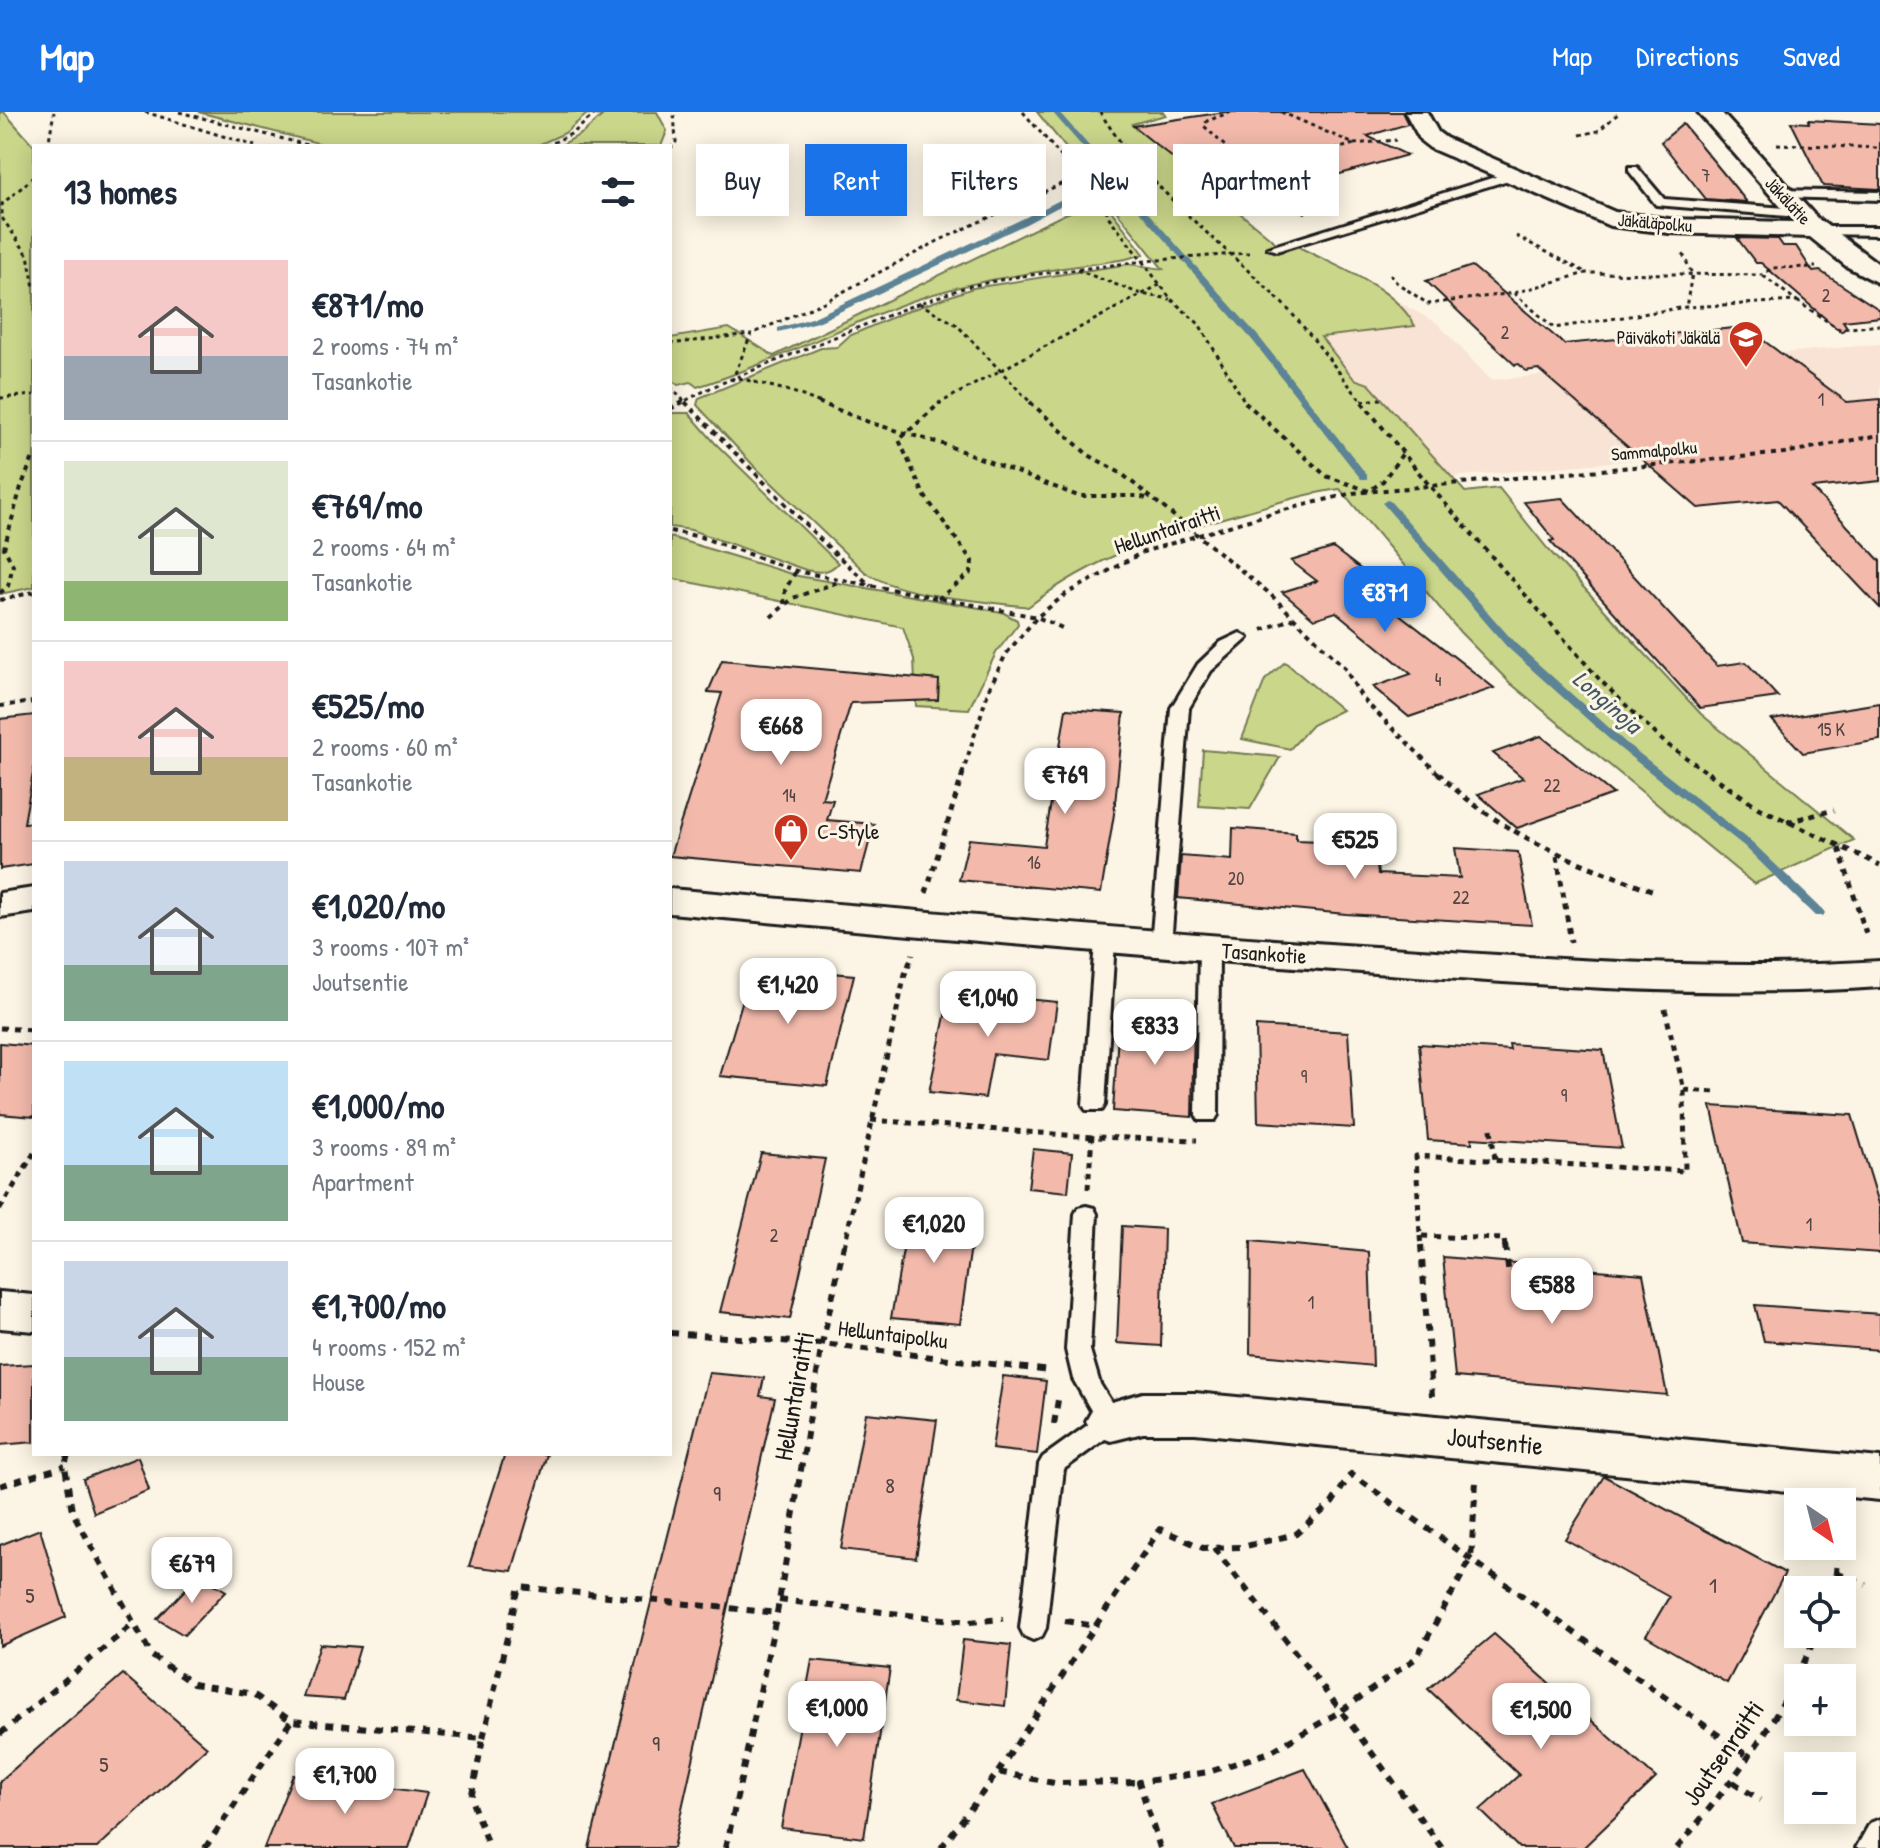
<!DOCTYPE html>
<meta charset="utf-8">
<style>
:root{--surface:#fff;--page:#f2f2f3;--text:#1f2937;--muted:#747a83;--line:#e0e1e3;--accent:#1a73e8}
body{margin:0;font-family:"Patrick Hand",sans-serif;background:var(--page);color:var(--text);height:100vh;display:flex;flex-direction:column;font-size:30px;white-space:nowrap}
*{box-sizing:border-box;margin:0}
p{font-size:26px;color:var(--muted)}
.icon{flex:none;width:44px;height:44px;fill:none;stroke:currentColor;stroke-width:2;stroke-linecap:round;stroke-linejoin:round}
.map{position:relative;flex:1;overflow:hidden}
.sheet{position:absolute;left:32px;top:32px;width:640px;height:1312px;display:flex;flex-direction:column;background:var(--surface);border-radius:0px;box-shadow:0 4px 20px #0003}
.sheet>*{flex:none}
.top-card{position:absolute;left:696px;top:32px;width:760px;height:72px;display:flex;gap:16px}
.needle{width:52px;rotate:145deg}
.tools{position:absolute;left:1784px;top:1376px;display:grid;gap:16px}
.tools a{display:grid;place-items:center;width:72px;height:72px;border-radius:0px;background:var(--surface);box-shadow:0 4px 20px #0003;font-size:40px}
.price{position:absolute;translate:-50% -68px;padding:0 18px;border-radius:16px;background:#fff;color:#222;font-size:26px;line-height:52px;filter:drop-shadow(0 2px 4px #0008)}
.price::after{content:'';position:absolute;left:50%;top:48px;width:24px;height:18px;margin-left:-12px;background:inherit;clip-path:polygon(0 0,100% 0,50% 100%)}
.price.selected{background:var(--accent);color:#fff}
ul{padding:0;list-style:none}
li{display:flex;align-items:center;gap:24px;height:200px;padding:0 32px}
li+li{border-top:2px solid var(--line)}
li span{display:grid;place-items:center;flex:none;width:224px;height:160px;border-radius:0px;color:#555}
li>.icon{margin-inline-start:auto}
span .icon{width:96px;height:96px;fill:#fffc;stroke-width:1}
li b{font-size:34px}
h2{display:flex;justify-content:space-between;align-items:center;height:96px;padding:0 32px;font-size:34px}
.pill{padding:0 28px;border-radius:0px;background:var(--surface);box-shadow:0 4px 20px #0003;font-size:28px;line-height:72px}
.pill.selected{background:var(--accent);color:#fff}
header{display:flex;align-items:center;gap:48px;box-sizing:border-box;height:112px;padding:0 40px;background:var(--accent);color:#fff}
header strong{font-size:38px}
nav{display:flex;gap:44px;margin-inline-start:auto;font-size:28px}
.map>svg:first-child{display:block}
.built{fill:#f9e3d4}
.green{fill:#cad68a;stroke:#737953;stroke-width:2}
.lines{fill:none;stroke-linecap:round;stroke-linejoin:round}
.stream{fill:#5c8396;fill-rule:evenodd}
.building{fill:#f3baac;stroke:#1c1c1c;stroke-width:2}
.service-casing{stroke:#1c1c1c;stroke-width:6}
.minor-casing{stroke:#1c1c1c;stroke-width:6}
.path-far3{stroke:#1c1c1c;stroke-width:3;stroke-dasharray:4 4;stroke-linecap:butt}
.path-far2{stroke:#1c1c1c;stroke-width:4;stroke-dasharray:5 5;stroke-linecap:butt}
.path-far1{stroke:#1c1c1c;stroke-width:5;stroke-dasharray:6 6;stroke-linecap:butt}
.path{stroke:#1c1c1c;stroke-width:6;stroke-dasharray:8 8;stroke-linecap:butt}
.service{fill:#fcf5e5;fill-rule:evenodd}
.minor{fill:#fcf5e5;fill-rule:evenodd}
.labels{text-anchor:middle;stroke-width:6;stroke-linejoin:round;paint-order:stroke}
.number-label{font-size:18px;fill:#524440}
.far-street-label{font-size:18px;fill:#1c1c1c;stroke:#fcf5e5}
.far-poi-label{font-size:18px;fill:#1c1c1c;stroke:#fcf5e5;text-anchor:end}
.street-label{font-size:22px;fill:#1c1c1c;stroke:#fcf5e5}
.poi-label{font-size:22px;fill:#1c1c1c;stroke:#fcf5e5;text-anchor:start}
.near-number-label{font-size:22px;fill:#524440}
.water-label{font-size:24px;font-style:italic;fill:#415863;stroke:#fcf5e5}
.near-street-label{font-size:26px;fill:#1c1c1c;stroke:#fcf5e5}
</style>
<header>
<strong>Map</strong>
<nav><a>Map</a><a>Directions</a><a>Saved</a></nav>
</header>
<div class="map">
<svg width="1880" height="1736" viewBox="0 0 1880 1736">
<rect width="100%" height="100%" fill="#fcf5e5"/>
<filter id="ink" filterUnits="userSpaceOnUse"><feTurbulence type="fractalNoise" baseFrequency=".0125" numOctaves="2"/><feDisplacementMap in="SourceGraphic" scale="16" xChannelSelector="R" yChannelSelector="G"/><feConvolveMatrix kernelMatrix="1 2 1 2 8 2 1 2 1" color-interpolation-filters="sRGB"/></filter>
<g filter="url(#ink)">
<path class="built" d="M1297,134L1437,211L1491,268L1880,232V319L1809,332L1451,365L1369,273L1354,267L1321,224Z"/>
<g class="green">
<path d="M0,0H4L34,34V475L0,482Z"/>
<path d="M198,0H657L667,19L661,34H560L584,20L602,4L587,2L565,21L536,34H329Z"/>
<path d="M1037,0H1163L1166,3L1132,12L1275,130L1288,137L1297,134C1336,155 1393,173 1415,214L1321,225L1354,267L1369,272L1465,380L1499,376L1547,436L1701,602L1854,728L1754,772L1510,571L1460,520L1340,377C1308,381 1277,391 1245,400C1164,422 1096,443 1028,495C981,488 903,486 865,460L753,353L697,293L699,286L821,236L837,235L849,224L902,201L973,176L1129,152L1163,157Z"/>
<path d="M1103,88L1144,142L1126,147C1054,158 981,165 912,189C839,215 771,252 697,275L691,270L678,273L670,267V226L729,216L774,244L1065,102Z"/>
<path d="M670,301H689L715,331L838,451C829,461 819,461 806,458L691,418L670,415Z"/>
<path d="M670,425L798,464L1002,500L1017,508L1018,512L996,541L969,597L916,594L914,547L903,515L670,466Z"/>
<path d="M1285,550L1342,598L1312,613L1290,637L1242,627L1265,568Z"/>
<path d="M1203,638L1280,645L1250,697L1199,694Z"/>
</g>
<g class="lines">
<g class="stream">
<path d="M1052,0H1059L1113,61L1116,62V65L1259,225L1367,363V367H1361L1253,229L1111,67L1026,112L818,210L778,220V216L812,206L1020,108L1108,64Z"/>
<path d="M1387,388L1390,389L1515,531L1626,631L1752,730L1823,798L1825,801L1823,804H1815L1744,734L1618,635L1507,535L1384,393L1382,391Z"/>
</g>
</g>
<g class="building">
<path d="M1225,0H1402L1408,12L1367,24L1407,43L1231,93L1133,14Z"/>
<path d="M1808,8L1880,12V77L1823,74L1791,10L1809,11Z"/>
<path d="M1683,12L1734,74L1747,90L1706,87L1661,30Z"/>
<path d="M1737,126L1778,127L1783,134H1796L1813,160L1820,159L1880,198V205L1843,209L1847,215L1841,220L1761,151H1756Z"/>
<path d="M1472,154L1564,232L1745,215L1847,290L1880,287V369L1812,376L1880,449V496L1778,388L1698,396L1538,257L1526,259L1519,252L1515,253L1426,169Z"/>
<path d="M1562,386L1717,554L1746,550L1778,585L1700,596L1550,429L1554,428L1524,390Z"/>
<path d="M1333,436L1393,482L1380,487L1494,576L1409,605L1373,575L1411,562L1336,500L1314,507L1282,480L1317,469L1291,449Z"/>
<path d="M722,548L939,568L938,588L851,591L822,687L833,688L827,708L874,712L861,761L670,744L722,581L708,580Z"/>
<path d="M1880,591V628L1803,641L1772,608Z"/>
<path d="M1066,597L1124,601L1114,702L1101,781L959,768L969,727L1044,734Z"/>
<path d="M34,603V656L24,711L34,710V752L0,757V607Z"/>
<path d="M1541,624L1613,682L1517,716L1478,682L1523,666L1493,641Z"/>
<path d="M1233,716L1296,721V728L1374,731L1378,762L1460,766L1455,736L1518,740L1532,813L1346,802L1178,786L1181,744L1232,748Z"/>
<path d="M753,854L854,863L827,974L720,964Z"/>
<path d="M950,880L1057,890L1049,948L993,942L985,986L929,980Z"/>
<path d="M1119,906L1194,910L1192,1005L1113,999Z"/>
<path d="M1256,914L1348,920L1354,1016L1258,1010Z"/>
<path d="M0,931L34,934V1005L0,1002Z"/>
<path d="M1419,932L1510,938L1509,932L1603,938L1622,1036L1472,1026V1031L1428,1028Z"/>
<path d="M1711,994L1852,1003L1880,1095V1141L1742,1131Z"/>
<path d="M1033,1037L1072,1041L1068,1080L1028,1076Z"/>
<path d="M761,1041L825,1047L790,1207L720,1200Z"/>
<path d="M911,1093L976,1098L960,1212L891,1206Z"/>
<path d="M1122,1114L1164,1117L1161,1234L1117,1231Z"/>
<path d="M1251,1129L1369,1140L1373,1254L1250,1242Z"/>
<path d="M1443,1145L1643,1162L1667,1283L1455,1265Z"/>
<path d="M1755,1193L1880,1202V1238L1764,1229Z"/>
<path d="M34,1252V1330L0,1333V1254Z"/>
<path d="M709,1261L764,1266L760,1284L775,1286L673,1736H589Z"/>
<path d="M1003,1264L1046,1269L1037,1342L992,1337Z"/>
<path d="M866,1301L937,1308L916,1446L841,1437Z"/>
<path d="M505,1342H547L512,1459L469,1454Z"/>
<path d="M138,1345L149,1378L94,1401L83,1367Z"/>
<path d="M1604,1364L1785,1461L1727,1571L1646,1524L1669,1485L1565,1427Z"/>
<path d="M40,1417L66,1505L0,1534V1433Z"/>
<path d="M199,1463L226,1479L184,1523L157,1507Z"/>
<path d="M1494,1522L1656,1666L1583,1736H1519L1480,1698L1519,1663L1428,1577Z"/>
<path d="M963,1528L1011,1533L1005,1594L956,1588Z"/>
<path d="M320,1532L360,1535L344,1588L303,1585Z"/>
<path d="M812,1548L890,1556L864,1726L781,1716Z"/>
<path d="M123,1562L207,1635L97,1736H0V1669Z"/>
<path d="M1305,1657L1348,1736H1234L1212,1692Z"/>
<path d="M293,1663L427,1681L409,1736H264Z"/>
</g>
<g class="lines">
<defs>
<g id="service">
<path d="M1629,55H1637L1664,87L1798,97L1804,101L1798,105L1656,93L1629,59Z"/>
<path d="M1511,60L1517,64L1515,66L1277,139L1267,136Z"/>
<path d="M1776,78L1880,80V88L1780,85L1774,81Z"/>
<path d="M1811,115H1880V123L1815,122L1809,118Z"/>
<path d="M1240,521L1248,526L1211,559L1189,596L1171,833L1161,839L1151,833L1171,596L1198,552L1221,530Z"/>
<path d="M1105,823L1115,829L1105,993L1102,998H1086L1083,993L1095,829Z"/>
<path d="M1209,831L1219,837L1218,1003L1215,1008H1199L1196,1003L1199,837Z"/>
<path d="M1086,1094L1094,1096L1097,1102L1090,1238L1100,1272L1123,1309L1120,1316L1064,1357L1046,1516L1042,1524L1033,1528L1024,1524L1020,1516L1039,1352L1043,1345L1096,1307L1073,1267L1066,1238L1075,1102L1078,1096Z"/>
<path d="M1880,1707V1736H1856L1870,1711Z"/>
</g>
<g id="minor">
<path d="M1405,0H1427L1438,20L1446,26L1615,100L1669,107L1794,110L1698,0H1721L1817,106L1880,153V172L1846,154L1810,125L1669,121L1610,114L1430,36L1421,29Z"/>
<path d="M34,776V800L0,805V781Z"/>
<path d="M670,777C905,798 1139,819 1375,835C1543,846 1712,860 1880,849V875C1712,887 1543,873 1375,861C1139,844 905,823 670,801Z"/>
<path d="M0,1180L34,1183V1219L0,1216Z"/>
<path d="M1143,1281H1195L1880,1346V1388L1195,1321H1143L1111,1329L1094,1323L1086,1309L1094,1295Z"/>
</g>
</defs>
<use href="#service" class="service-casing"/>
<use href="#minor" class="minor-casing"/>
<g class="path-far3">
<path d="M145,0L255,34"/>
<path d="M179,0L311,34"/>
<path d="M1023,0L1077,63L1074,66L1102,80L1108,104L1171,187L1199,212L1246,292"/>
<path d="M1100,0C1146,75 1221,130 1282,191C1312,222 1337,259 1364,292"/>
<path d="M1231,0L1207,9L1204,14L1253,61"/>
<path d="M1281,0L1354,32L1253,61L1306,101"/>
<path d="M1580,23L1598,19L1620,0"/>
<path d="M1354,32L1396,28"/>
<path d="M1777,32L1880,36"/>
<path d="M48,34L54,0"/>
<path d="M546,34L573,21L597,0"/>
<path d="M670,37L676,30L674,0"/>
<path d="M34,65L2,92V106L28,143L34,175"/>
<path d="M1516,124L1585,160"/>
<path d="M1683,142L1692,162L1686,195"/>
<path d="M1077,158L1141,182L1170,187"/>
<path d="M1390,162L1396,170L1428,192L1514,181L1586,161L1762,163L1772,156L1816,155"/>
<path d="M1514,181L1554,216L1686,195L1797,189L1762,163"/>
<path d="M1797,189L1839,217L1880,213"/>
<path d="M919,191L957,213L1032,292"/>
<path d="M670,232L750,222"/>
<path d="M739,266L793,280L823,292"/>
<path d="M732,269L751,222L824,190L938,129L1074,66"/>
<path d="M670,275L687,292"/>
<path d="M0,286L34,283"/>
<path d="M1362,289L1381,287"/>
<path d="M679,292L712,275L906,196L966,175L1015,165L1145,149L1249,141"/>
<path d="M938,292L1161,172"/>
</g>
<g class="path-far2">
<path d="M685,290L829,436L871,474"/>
<path d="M818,290L871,311L946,333L1078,384H1137L1151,387"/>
<path d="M1030,290L1087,342L1122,362L1269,481L1344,555L1362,586L1440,663"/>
<path d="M1245,290L1326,364L1369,379L1383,369L1403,341"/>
<path d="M1362,290L1429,373L1600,568L1665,631L1711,663"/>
<path d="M670,297L683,290"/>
<path d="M670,419L701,425L796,459L1037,505L1062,516"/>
<path d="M0,481L8,474L13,453L4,436L21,375L34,343"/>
<path d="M938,487L971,461L972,449L924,383L899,328L941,290"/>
<path d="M0,488L34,480"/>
<path d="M784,492L785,478L796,459"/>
<path d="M771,505L793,486L841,469"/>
<path d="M1262,518L1294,506"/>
<path d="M0,594L34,590"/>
<path d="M962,663L989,577L1006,542L1037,505L1066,482L1143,440L1272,401L1353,381L1784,341L1880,323"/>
</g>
<g class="path-far1">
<path d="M1438,661C1502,724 1572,749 1654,779"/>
<path d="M1708,661L1759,696L1880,753"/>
<path d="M1787,710L1834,698"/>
<path d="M1839,736L1867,825"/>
<path d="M1557,744L1571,830"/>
<path d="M926,781L963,661"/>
<path d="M0,916L34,918"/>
<path d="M1684,978L1716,980"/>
<path d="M871,1008L1092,1025L1197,1028"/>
<path d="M1491,1017L1495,1048"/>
<path d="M1088,1077L1092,1023"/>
<path d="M0,1097L34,1041"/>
<path d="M1420,1124L1421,1135"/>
<path d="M844,1135L905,862L913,842"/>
<path d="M1505,1135L1504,1127L1420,1124L1416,1044L1685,1059L1684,978L1665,897"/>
</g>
<g class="path">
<path d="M1421,1133L1432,1284"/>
<path d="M1505,1133L1509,1163"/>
<path d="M670,1221L822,1232L1051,1259"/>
<path d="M1054,1312L1059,1282"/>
<path d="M68,1342L65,1354L72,1399L152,1544L193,1572L253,1582L291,1609L483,1626L471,1687L489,1736"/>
<path d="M0,1374L65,1354"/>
<path d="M1214,1436L1341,1599L1416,1546L1471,1447L1476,1369"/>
<path d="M1836,1461L1866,1473"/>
<path d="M1830,1478L1836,1461L1838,1434"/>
<path d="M779,1488L969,1510L1003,1507"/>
<path d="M1065,1509L1095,1514"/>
<path d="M0,1622L133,1512"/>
<path d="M483,1626L519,1475L777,1501"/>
<path d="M998,1660L1160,1417L1203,1436L1242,1435L1296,1422L1332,1391L1351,1362L1749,1645"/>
<path d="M1733,1670L1760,1688"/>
<path d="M205,1736L291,1609"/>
<path d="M726,1736L777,1501L822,1232L844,1133"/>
<path d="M941,1736L998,1660L1054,1671L1139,1670"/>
<path d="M1160,1736L1139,1670L1209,1660L1270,1640L1341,1599L1442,1736"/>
<path d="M1677,1736C1732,1670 1785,1603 1816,1522"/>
</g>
<use href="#service" class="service"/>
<use href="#minor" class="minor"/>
</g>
</g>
<defs>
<symbol id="school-pin" viewBox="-11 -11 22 30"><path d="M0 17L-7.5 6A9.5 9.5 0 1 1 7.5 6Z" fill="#c8321e" stroke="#fcf5e5"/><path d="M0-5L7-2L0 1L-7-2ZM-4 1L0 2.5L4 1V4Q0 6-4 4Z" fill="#fff"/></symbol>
<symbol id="shop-pin" viewBox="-11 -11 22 30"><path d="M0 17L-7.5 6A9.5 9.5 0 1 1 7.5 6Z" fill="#c8321e" stroke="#fcf5e5"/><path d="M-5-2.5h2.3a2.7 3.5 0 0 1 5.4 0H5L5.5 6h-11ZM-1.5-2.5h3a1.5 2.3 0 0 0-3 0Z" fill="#fff"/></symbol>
</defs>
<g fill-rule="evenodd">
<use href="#school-pin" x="1726" y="206" width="40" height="54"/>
<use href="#shop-pin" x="771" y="699" width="40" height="54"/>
</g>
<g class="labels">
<g class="number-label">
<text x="1706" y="70">7</text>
<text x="1826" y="190">2</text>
<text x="1505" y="227">2</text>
<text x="1821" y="294">1</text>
<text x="1438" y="574">4</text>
<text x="1831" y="624">15 K</text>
<text x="1552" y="680">22</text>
<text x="789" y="690">14</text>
<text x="1034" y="757">16</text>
<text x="1236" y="773">20</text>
<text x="1461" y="792">22</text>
<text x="1304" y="971">9</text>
<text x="1564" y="990">9</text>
<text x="1809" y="1119">1</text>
<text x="774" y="1130">2</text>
<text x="1311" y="1197">1</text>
</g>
<g class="far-street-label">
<text transform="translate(1788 89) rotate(47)" y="6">Jäkälätie</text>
<text transform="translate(1655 111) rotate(5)" y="6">Jäkäläpolku</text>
<text transform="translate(1654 339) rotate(-5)" y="6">Sammalpolku</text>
</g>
<g class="far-poi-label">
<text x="1720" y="232">Päiväkoti Jäkälä</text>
</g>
<g class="street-label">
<text transform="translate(1167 417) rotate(-19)" y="8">Helluntairaitti</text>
<text transform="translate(1264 841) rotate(4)" y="8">Tasankotie</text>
<text transform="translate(893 1222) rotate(7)" y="8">Helluntaipolku</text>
</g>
<g class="poi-label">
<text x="817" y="727">C-Style</text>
</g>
<g class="near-number-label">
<text x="890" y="1381">8</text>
<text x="717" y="1389">9</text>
<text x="1713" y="1481">1</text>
<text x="30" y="1491">5</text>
<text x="656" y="1639">9</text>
<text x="104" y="1660">5</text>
</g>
<g class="water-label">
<text transform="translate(1607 590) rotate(41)" y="8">Longinoja</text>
</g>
<g class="near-street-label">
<text transform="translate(794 1284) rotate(-80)" y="9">Helluntairaitti</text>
<text transform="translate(1495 1329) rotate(6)" y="9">Joutsentie</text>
<text transform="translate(1723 1641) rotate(-55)" y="9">Joutsenraitti</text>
</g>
</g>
</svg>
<div class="tools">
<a><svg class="needle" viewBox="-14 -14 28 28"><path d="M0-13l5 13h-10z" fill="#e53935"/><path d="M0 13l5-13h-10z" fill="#747a83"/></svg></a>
<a><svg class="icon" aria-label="locate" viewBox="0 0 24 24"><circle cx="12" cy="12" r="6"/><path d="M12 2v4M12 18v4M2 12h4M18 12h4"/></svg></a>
<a>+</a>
<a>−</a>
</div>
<b class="price selected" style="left:1385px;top:522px">€871</b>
<b class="price" style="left:781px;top:655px">€668</b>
<b class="price" style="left:1065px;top:704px">€769</b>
<b class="price" style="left:1355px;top:769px">€525</b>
<b class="price" style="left:788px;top:914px">€1,420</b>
<b class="price" style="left:988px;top:927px">€1,040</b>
<b class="price" style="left:1155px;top:955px">€833</b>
<b class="price" style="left:934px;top:1153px">€1,020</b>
<b class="price" style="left:1552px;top:1214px">€588</b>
<b class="price" style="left:192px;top:1493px">€679</b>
<b class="price" style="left:837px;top:1637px">€1,000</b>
<b class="price" style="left:1541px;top:1639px">€1,500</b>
<b class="price" style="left:345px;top:1704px">€1,700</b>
<div class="top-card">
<a class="pill">Buy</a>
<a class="pill selected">Rent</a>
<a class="pill">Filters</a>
<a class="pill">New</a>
<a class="pill">Apartment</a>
</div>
<section class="sheet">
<h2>13 homes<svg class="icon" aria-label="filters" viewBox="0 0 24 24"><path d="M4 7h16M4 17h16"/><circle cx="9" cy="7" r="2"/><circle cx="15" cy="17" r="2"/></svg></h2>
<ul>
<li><span style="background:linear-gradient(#f6c9c9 60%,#9aa5b1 0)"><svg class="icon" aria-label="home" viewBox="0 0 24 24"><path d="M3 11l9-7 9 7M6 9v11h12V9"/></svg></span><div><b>€871/mo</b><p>2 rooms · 74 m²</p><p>Tasankotie</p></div></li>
<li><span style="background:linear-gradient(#dfe7d0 75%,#8fb573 0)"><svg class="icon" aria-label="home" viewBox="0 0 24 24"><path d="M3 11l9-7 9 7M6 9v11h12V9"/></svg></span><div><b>€769/mo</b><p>2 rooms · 64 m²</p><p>Tasankotie</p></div></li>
<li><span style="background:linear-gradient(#f6c9c9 60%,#c2b280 0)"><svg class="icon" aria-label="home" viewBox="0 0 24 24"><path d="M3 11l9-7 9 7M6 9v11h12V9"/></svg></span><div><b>€525/mo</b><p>2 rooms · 60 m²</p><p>Tasankotie</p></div></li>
<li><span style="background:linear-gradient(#c9d6e8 65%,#7fa58c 0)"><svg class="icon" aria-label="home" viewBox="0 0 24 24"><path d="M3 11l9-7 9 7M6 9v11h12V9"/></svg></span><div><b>€1,020/mo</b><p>3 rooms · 107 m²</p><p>Joutsentie</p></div></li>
<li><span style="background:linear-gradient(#bfe0f5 65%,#7fa58c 0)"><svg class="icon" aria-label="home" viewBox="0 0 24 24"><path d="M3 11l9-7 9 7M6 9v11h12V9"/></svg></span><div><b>€1,000/mo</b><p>3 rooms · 89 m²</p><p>Apartment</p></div></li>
<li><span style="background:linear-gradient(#c9d6e8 60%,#7fa58c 0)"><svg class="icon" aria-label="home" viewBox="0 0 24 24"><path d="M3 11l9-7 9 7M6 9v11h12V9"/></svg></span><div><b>€1,700/mo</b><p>4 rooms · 152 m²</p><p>House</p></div></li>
</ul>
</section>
</div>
